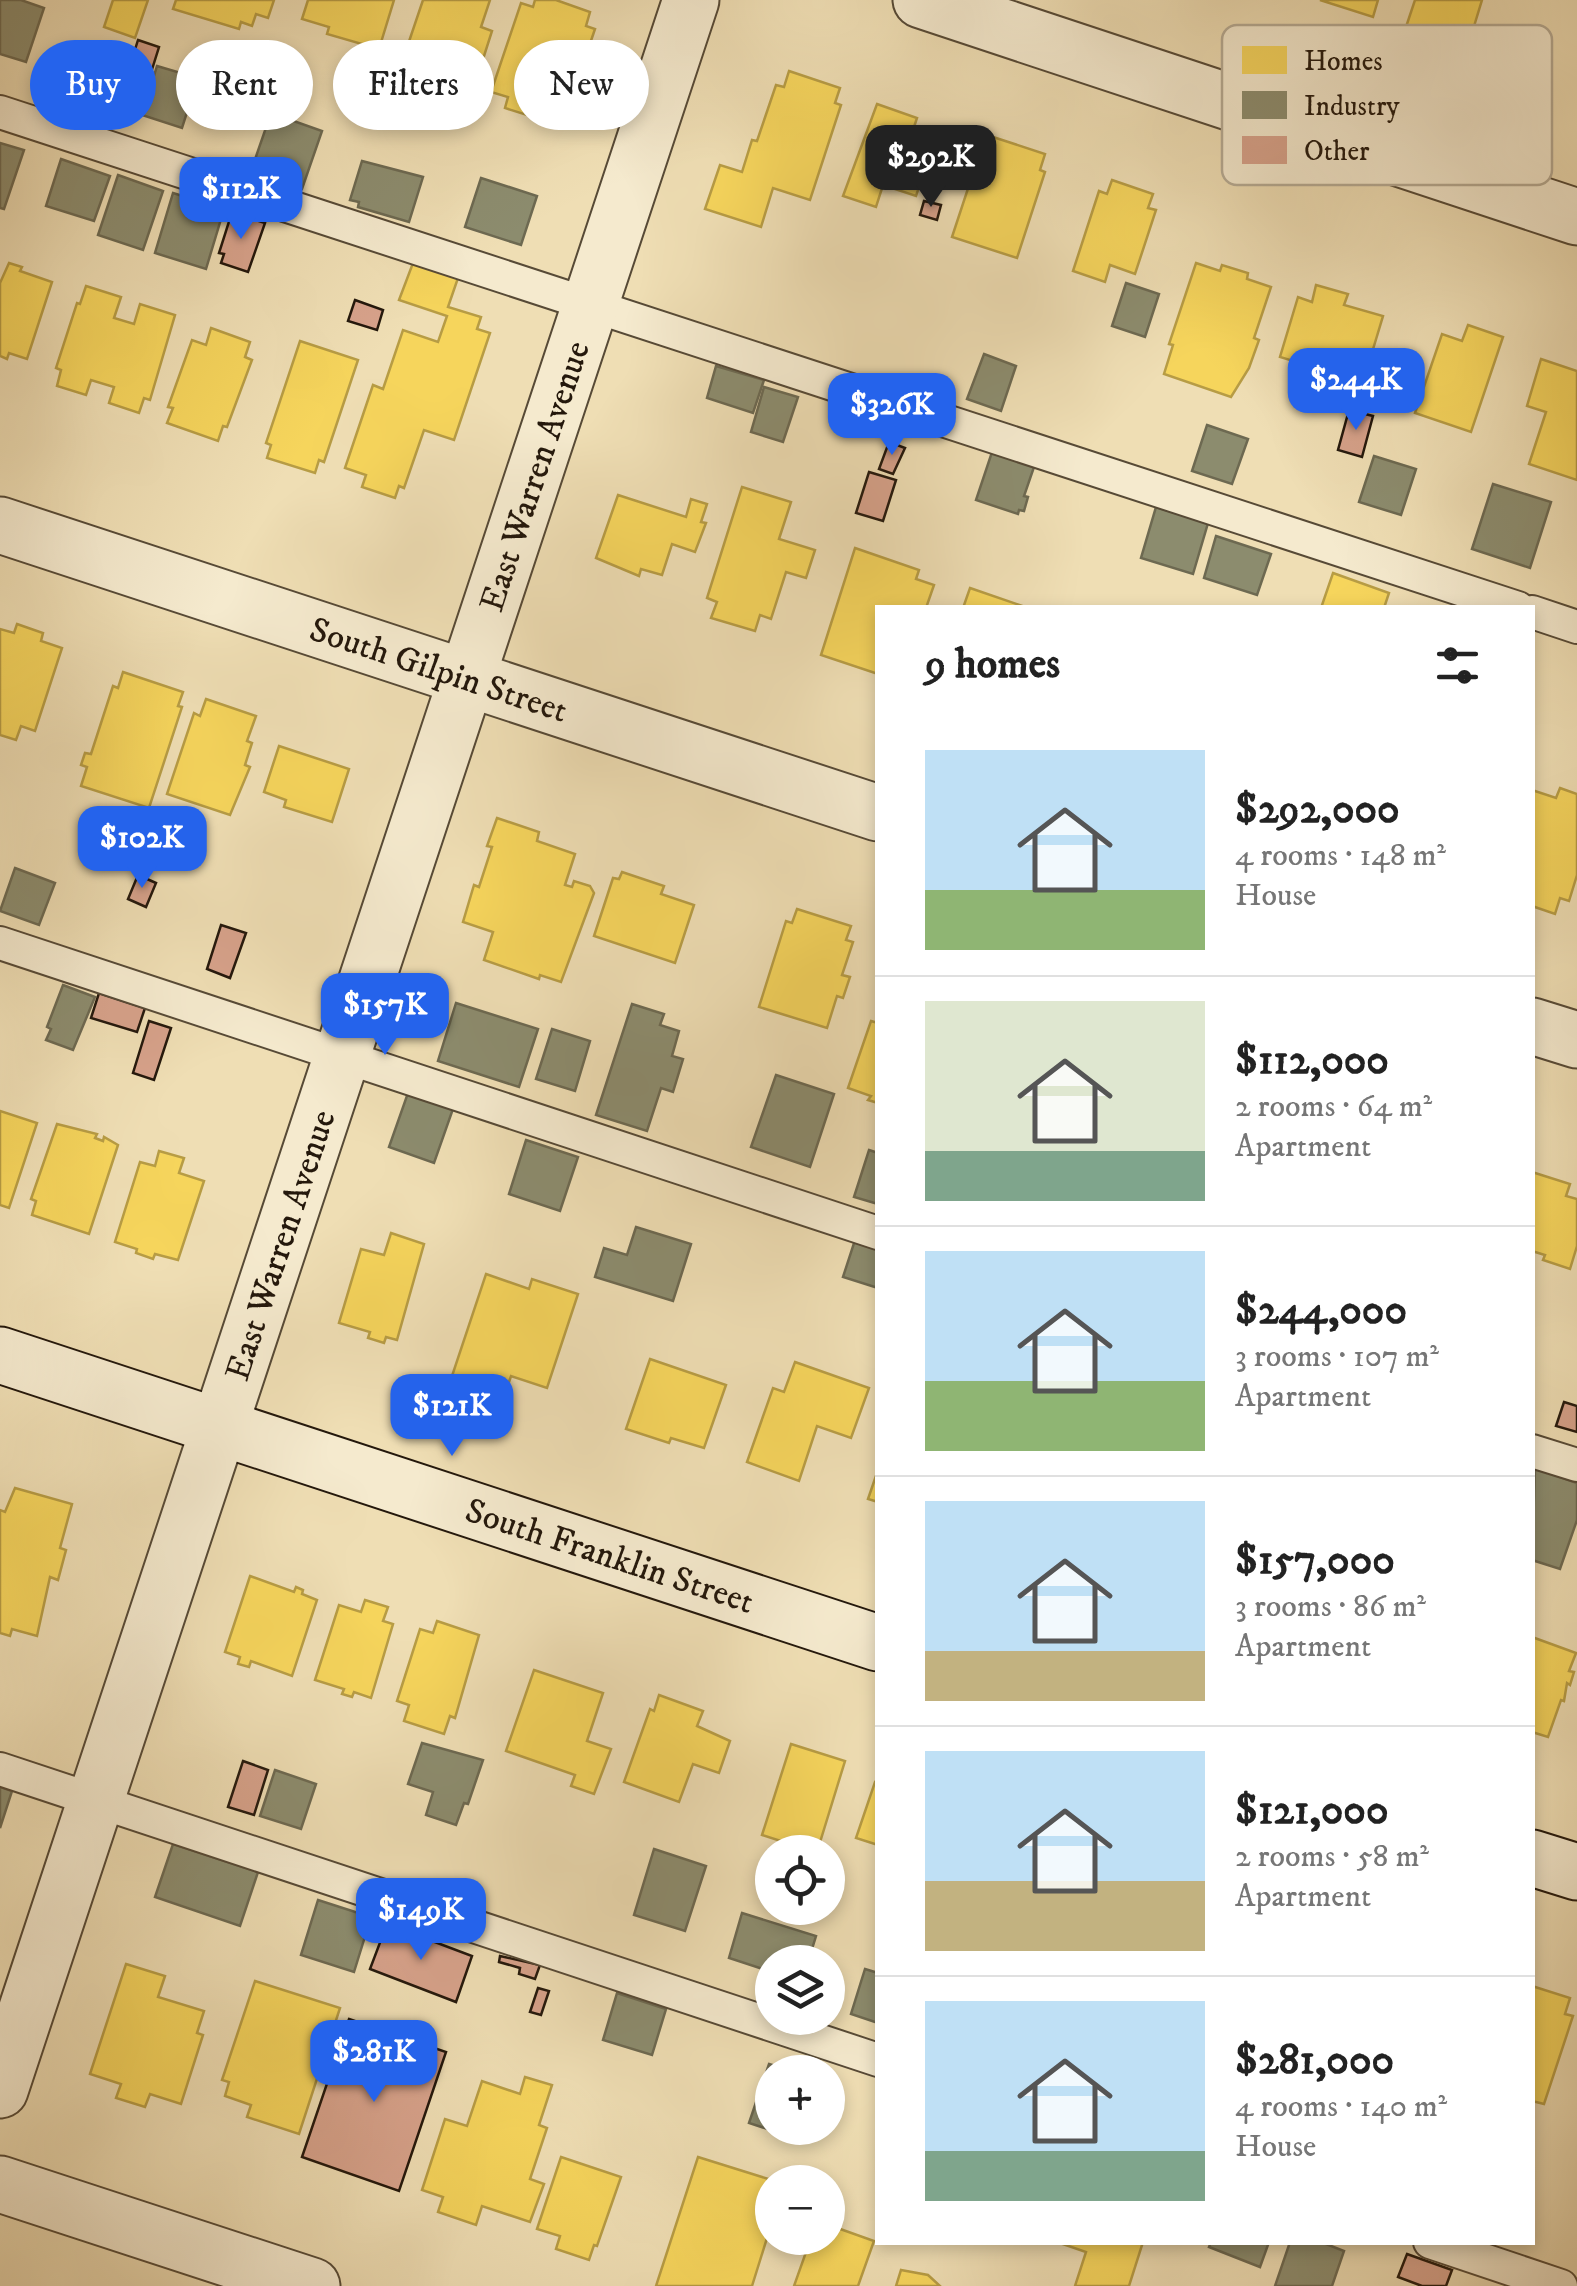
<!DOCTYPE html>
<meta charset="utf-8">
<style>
:root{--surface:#fff;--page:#f2f2f2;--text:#222;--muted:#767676;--line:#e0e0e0;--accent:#2563eb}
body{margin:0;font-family:"IM FELL DW Pica",serif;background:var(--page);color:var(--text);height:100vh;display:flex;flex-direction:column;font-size:38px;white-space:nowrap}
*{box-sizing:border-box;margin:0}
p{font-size:32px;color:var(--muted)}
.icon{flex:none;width:55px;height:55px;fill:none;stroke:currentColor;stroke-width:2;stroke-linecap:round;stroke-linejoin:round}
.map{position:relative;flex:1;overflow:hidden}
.drawer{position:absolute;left:875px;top:605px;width:660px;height:1640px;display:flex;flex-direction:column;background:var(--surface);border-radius:0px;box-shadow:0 5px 15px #0003}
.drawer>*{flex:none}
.hud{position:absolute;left:30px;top:40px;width:695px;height:90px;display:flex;gap:20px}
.tools{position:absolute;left:755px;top:1835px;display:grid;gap:20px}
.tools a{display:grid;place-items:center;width:90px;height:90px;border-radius:50%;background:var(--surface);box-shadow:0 5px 15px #0003;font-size:50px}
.price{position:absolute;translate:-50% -85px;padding:0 22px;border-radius:20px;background:var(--accent);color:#fff;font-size:32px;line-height:65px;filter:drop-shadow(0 2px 5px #0008)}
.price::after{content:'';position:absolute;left:50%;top:60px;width:30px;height:22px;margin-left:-15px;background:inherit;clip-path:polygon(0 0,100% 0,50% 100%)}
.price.on{background:#222;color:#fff}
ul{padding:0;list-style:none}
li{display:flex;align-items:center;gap:30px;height:250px;padding:0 50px}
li+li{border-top:2px solid var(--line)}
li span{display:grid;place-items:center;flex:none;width:280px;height:200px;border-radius:0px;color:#555}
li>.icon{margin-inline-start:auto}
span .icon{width:120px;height:120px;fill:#fffc;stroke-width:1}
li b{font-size:42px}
h2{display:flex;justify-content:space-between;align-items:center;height:120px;padding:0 50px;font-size:42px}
.pill{padding:0 35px;border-radius:45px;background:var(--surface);box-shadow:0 5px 15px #0003;font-size:35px;line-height:90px}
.pill.on{background:var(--accent);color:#fff}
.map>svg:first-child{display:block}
.homes{fill:#f6d55c;stroke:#b79c44;stroke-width:2.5}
.industry{fill:#8c8c6e;stroke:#6d6951;stroke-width:2.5}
.building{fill:#d7a28b;stroke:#24180c;stroke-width:2.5}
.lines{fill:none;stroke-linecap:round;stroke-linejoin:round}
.lane-casing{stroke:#574a36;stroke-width:36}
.street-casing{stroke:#574a36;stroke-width:59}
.secondary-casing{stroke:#24180c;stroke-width:59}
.lane{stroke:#f5eace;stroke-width:32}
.street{stroke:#f5eace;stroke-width:55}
.secondary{stroke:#f5eace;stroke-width:55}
.labels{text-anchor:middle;stroke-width:10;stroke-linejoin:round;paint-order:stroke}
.street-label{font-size:35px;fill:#24180c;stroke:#f5eace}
.key{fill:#f5eace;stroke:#b6ab94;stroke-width:2.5}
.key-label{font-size:28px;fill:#24180c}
</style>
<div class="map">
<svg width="1577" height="2286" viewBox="0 0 1577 2286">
<rect width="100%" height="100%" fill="#efdeb4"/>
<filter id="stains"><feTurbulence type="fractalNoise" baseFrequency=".002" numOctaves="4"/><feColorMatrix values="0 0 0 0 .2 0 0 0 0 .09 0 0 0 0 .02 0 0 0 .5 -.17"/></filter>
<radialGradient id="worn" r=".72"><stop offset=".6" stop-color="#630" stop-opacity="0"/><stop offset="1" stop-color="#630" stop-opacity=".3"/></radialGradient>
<g class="homes">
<path d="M113,0H148L135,38L104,27Z"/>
<path d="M176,0H274L268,18L256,14L252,26L241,22L239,29L173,9Z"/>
<path d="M308,0H394L379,49L327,34L329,27L302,19Z"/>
<path d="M423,0H490L481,27L492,31L470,100L463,98L454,125L393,105L402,79L397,77Z"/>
<path d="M535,0H556L590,12L586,26L595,29L580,73L583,83L578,98L570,102L562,126L505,108L508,97L491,92L521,3L533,7Z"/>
<path d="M1320,0H1378L1373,17Z"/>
<path d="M1415,0H1482L1468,46L1406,27Z"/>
<path d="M789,71L840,88L835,103L841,105L810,200L773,188L761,227L705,209L720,165L742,172L752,140L757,141L776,85L784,87Z"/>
<path d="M877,104L917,118L913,130L936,137L916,196L883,185L876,207L843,196Z"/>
<path d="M993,137L1045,154L1040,170L1045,172L1017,258L952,237L981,149L988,151Z"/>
<path d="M1112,180L1153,194L1148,208L1156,210L1135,274L1110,265L1105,282L1073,271L1099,191L1107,194Z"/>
<path d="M9,263L22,267L20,271L52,282L27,359L9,353L7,359L0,356V283Z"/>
<path d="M413,263L458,278L448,307L481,317L477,329L490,333L454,440L424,430L404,488L399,486L395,498L362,487L366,475L345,468L373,385L383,389L403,330L438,342L447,316L399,300Z"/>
<path d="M1196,263L1220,271L1222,265L1248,273L1247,279L1271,287L1254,338L1259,340L1249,368L1231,397L1164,374L1173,345L1169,344Z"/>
<path d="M1316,285L1348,294L1344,305L1383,316L1358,399L1314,386L1320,369L1280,357L1298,297L1312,302Z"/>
<path d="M86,286L121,297L114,318L134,324L140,304L175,315L150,400L144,398L139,413L109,403L114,387L91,380L86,395L57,386L61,370L56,368L77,303L80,304Z"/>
<path d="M1468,325L1503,337L1471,432L1415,413L1442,334L1462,341Z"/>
<path d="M211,328L250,342L245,357L252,360L227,427L223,426L218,441L167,423L173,408L168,407L192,340L206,345Z"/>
<path d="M300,341L358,360L324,462L319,460L315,473L267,458L271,445L266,443Z"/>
<path d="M1541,359L1577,371V480L1529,464L1546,412L1527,406Z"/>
<path d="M742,487L791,502L779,539L815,550L806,578L786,572L771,619L760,615L755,631L711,618L717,602L707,598Z"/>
<path d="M618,495L686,517L691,499L707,504L701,522L706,523L695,552L672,544L662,575L641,569L639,576L596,558Z"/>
<path d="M855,548L919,570L916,579L934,585L926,608H878V674L821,655Z"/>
<path d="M1333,573L1389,593L1384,608H1321Z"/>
<path d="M970,588L1028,608H963Z"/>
<path d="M17,624L43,633L41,641L62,648L35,731L21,726L16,740L0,735V629L14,633Z"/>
<path d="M123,672L183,692L178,706L182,707L149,808L81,786L87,767L81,765L85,753L91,754L113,686L118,688Z"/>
<path d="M206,699L256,716L247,741L252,743L245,765L250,767L230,815L167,794L194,713L200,716Z"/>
<path d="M279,746L349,769L332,822L284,807L286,800L264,792Z"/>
<path d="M1560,788L1577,794V875L1569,901L1560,898L1555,914L1532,906V790L1556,798Z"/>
<path d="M497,818L539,832L537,841L575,854L565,885L572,887L574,881L590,886L594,893L561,982L540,975L539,979L484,960L493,932L463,922L474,885L479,887L492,847L487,846Z"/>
<path d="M622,872L664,886L661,894L694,905L675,963L594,936L613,878L619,879Z"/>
<path d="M797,909L851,926L846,940L853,942L842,975L850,977L843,998L837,996L827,1028L759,1007L786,921L792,923Z"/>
<path d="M871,1021L878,1023V1103L868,1100L871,1096L848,1088Z"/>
<path d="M0,1111L37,1123L9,1208L0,1205Z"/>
<path d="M57,1124L97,1134L95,1138L103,1141L104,1137L118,1145L89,1234L32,1215L36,1201L31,1199Z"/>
<path d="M159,1151L184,1158L179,1173L204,1181L178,1260L155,1254L153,1259L136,1253L137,1249L115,1242L140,1162L155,1166Z"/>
<path d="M1532,1172L1570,1184L1566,1196L1577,1199V1246L1570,1269L1543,1260L1545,1255L1532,1251Z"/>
<path d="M391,1233L424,1244L397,1340L386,1337L384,1343L368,1338L370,1332L339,1323L361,1249L384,1255Z"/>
<path d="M486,1274L529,1289L532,1279L578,1294L547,1388L511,1376L502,1403L449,1385Z"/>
<path d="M650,1359L726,1385L704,1448L671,1438L669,1443L626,1429Z"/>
<path d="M795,1362L869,1388L851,1438L817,1426L799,1481L747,1462L773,1388L784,1392Z"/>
<path d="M878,1470V1502L868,1499Z"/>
<path d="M15,1488L72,1504L60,1548L66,1550L58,1580L50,1577L37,1636L12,1629L10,1636L0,1633V1510L5,1512Z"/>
<path d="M250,1576L294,1592L296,1587L303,1590L302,1594L317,1600L292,1676L251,1661L249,1667L238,1664L240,1657L225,1652Z"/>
<path d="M365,1600L388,1607L383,1621L393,1624L371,1698L354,1692L352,1697L342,1694L344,1689L315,1680L339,1605L361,1612Z"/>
<path d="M437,1621L479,1635L455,1718L450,1716L444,1734L404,1721L409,1705L397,1701L420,1629L433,1633Z"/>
<path d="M1532,1637L1576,1653L1569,1671L1574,1672L1570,1685L1567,1683L1564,1701L1561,1700L1548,1737L1532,1732Z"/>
<path d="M534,1670L603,1693L587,1741L611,1749L594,1794L571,1786L575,1775L506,1751Z"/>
<path d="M659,1695L703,1711L697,1726L730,1741L719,1773L693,1764L679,1802L624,1782L650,1709L654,1711Z"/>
<path d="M791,1744L845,1761L817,1852H780L784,1842L762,1835Z"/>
<path d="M875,1782L878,1783V1845L856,1838Z"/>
<path d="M126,1964L165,1976L158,1997L204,2011L197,2033L203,2035L181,2104L150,2094L145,2107L116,2098L121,2084L90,2074Z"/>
<path d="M255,1981L340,2008L299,2134L247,2117L251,2105L225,2096L229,2082L222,2080Z"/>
<path d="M1532,1986L1570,1998L1565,2014L1573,2016L1544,2104L1532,2101Z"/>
<path d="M525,2077L552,2085L539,2125L547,2128L530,2179L544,2184L530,2222L482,2206L476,2225L438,2212L443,2197L422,2190L445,2119L467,2126L482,2081L520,2094Z"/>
<path d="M561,2157L621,2177L597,2246L594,2245L589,2260L556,2249L560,2236L537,2229Z"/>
<path d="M698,2157L778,2182H772V2222L752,2286H656Z"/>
<path d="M829,2225L874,2241L858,2286H794L811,2238L823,2242L828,2238Z"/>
<path d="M1057,2242H1143L1129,2286H1075L1086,2252Z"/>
<path d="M901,2270L928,2275L940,2286H896Z"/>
</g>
<g class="industry">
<path d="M0,0H21L44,8L26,62L0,54Z"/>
<path d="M157,66L198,78L182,128L142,115Z"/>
<path d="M271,113L322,131L302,189L251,171Z"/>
<path d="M0,143L24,150L4,209L0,208Z"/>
<path d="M61,159L110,176L94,221L46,206Z"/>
<path d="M362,161L423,177L409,222L358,207L359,202L350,200Z"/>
<path d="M118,175L163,191L143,250L98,235Z"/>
<path d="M481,178L537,196L521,245L465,227Z"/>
<path d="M173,193L224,209L206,269L155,253Z"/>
<path d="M1126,283L1159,294L1145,337L1112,326Z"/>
<path d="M984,354L1016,366L1001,411L967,399Z"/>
<path d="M716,366L764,380L753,413L707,398Z"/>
<path d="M764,387L798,397L783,442L751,432Z"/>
<path d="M1207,425L1248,439L1232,484L1192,471Z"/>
<path d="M992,452L1034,467L1024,496L1028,497L1024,511L1019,510L1018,514L976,500Z"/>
<path d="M1374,456L1416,469L1401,515L1359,502Z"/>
<path d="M1493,484L1551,502L1530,568L1472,549Z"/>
<path d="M1156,507L1208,523L1193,574L1141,558Z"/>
<path d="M1216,536L1271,554L1257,595L1204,578Z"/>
<path d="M15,868L55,883L39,925L0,911Z"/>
<path d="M63,985L95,997L73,1050L46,1040L51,1029L47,1027Z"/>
<path d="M456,1003L538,1029L519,1087L438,1061Z"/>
<path d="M632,1004L664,1014L660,1025L679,1031L672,1056L683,1059L673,1092L661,1088L647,1131L596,1115Z"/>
<path d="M552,1029L590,1041L575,1091L536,1079Z"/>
<path d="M776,1075L834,1094L810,1167L751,1147Z"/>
<path d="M409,1090L454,1106L434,1163L389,1147Z"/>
<path d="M526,1140L578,1157L560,1211L509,1194Z"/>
<path d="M869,1150L878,1153V1204L854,1197Z"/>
<path d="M636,1227L691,1244L673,1301L595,1277L604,1248L627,1255Z"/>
<path d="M855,1240L878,1247V1288L843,1277Z"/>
<path d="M1535,1468L1577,1483V1520L1560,1569L1532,1560Z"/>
<path d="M422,1743L483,1760L468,1804L464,1803L456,1825L426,1815L433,1792L408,1784Z"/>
<path d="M275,1770L316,1784L301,1829L260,1816Z"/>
<path d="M0,1787L12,1791L0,1828Z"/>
<path d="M173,1844L258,1872L240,1926L155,1897Z"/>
<path d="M654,1849L706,1866L685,1931L634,1915Z"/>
<path d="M318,1900L371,1917L354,1972L301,1955Z"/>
<path d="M742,1913L816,1936L808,1962H772V1972L729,1958Z"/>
<path d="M865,1969L878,1973V2023L851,2014Z"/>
<path d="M617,1993L666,2009L652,2055L603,2040Z"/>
<path d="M769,2064L796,2072H772V2128H812L807,2142L749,2123Z"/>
<path d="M1211,2242H1269L1260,2267L1209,2247Z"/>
<path d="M1290,2242H1321L1344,2251L1332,2286H1275Z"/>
</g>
<g class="building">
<path d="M138,40L159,47L149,79L128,72Z"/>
<path d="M924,201L941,205L937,220L920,215Z"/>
<path d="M232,212L265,223L248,272L221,263L224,254L219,253Z"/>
<path d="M355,300L383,310L377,330L348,321Z"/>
<path d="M1349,410L1373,416L1362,457L1338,450Z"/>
<path d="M889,442L905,448L893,474L879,469Z"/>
<path d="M869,472L896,480L883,521L856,513Z"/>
<path d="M138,875L156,883L146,907L128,899Z"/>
<path d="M221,925L246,933L230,978L207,969Z"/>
<path d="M99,993L145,1008L137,1032L91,1018Z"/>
<path d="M149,1021L171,1028L154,1080L133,1073Z"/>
<path d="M1564,1402L1577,1406V1432L1556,1426Z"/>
<path d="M243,1761L268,1770L254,1815L228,1807Z"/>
<path d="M387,1924L472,1956L456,2002L370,1969Z"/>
<path d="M500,1956L540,1965L535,1979L519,1974L520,1968L499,1962Z"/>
<path d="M538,1988L549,1991L541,2015L530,2012Z"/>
<path d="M349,2019L446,2052L399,2191L302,2157Z"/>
<path d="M1407,2254L1452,2270L1446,2286H1422L1398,2277Z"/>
</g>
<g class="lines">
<defs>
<g id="lane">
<path d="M0,112L1518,608"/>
<path d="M1532,612L1577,627"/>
<path d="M0,943L878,1233"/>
<path d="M1532,1451L1577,1465"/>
<path d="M0,1769L878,2060"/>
<path d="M1430,2242L1561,2286"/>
</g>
<g id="street">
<path d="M921,0L1577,217"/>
<path id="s1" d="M0,525L878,813"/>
<path d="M1532,1026L1577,1040"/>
<path id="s2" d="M0,2090L691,0"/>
<path d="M0,2184L312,2286"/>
</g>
<g id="secondary">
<path id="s3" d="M0,1355L878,1643"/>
<path d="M1532,1858L1577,1872"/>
</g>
</defs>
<use href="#lane" class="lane-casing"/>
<use href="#street" class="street-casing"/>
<use href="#secondary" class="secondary-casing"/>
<use href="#lane" class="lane"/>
<use href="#street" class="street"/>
<use href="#secondary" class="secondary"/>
</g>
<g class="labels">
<g class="street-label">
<text dy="12" stroke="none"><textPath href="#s2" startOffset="1700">East Warren Avenue</textPath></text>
<text dy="12" stroke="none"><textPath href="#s1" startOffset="462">South Gilpin Street</textPath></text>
<text dy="12" stroke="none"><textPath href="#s2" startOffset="890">East Warren Avenue</textPath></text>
<text dy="12" stroke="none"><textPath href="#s3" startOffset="642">South Franklin Street</textPath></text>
</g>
</g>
<rect x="1222" y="25" width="330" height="160" rx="15" class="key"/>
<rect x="1242" y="46" width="45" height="28" fill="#f6d55c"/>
<rect x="1242" y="91" width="45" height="28" fill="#8c8c6e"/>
<rect x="1242" y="136" width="45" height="28" fill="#d7a28b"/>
<g class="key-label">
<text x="1304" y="70">Homes</text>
<text x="1304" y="115">Industry</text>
<text x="1304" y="160">Other</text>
</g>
<rect width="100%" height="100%" filter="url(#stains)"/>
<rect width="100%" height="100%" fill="url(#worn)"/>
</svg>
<div class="tools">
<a><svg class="icon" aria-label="locate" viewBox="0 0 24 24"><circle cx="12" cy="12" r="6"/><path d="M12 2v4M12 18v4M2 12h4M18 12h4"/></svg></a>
<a><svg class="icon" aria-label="layers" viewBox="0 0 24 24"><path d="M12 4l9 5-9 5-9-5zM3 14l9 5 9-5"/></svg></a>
<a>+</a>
<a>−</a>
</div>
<b class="price on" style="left:931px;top:210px">$292K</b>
<b class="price" style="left:241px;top:242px">$112K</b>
<b class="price" style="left:1356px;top:433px">$244K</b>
<b class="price" style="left:892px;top:458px">$326K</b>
<b class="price" style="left:142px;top:891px">$102K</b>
<b class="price" style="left:385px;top:1058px">$157K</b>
<b class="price" style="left:452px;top:1459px">$121K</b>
<b class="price" style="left:421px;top:1963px">$149K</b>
<b class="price" style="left:374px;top:2105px">$281K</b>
<div class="hud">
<a class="pill on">Buy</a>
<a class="pill">Rent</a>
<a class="pill">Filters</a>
<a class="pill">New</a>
</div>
<section class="drawer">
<h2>9 homes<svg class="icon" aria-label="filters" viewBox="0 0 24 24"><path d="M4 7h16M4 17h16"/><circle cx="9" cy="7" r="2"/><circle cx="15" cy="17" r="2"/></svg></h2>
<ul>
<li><span style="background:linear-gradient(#bfe0f5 70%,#8fb573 0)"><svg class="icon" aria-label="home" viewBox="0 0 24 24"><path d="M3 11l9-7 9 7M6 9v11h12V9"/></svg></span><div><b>$292,000</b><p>4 rooms · 148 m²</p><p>House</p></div></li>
<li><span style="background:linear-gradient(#dfe7d0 75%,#7fa58c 0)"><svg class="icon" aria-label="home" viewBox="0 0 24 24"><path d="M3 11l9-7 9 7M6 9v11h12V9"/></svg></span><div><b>$112,000</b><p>2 rooms · 64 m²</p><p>Apartment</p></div></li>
<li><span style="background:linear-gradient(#bfe0f5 65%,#8fb573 0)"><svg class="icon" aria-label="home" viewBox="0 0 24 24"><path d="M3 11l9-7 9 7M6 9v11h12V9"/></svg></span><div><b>$244,000</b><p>3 rooms · 107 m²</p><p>Apartment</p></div></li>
<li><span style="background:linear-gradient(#bfe0f5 75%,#c2b280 0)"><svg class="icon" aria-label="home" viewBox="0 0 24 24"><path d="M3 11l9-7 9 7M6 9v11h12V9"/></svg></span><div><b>$157,000</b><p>3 rooms · 86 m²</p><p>Apartment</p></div></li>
<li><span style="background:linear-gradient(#bfe0f5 65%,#c2b280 0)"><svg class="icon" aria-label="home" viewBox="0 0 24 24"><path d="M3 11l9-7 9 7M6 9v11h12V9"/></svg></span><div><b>$121,000</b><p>2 rooms · 58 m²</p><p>Apartment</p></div></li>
<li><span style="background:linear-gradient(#bfe0f5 75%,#7fa58c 0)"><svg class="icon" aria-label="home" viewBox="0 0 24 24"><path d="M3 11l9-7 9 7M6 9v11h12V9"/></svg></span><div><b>$281,000</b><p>4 rooms · 140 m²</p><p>House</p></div></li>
</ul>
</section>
</div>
